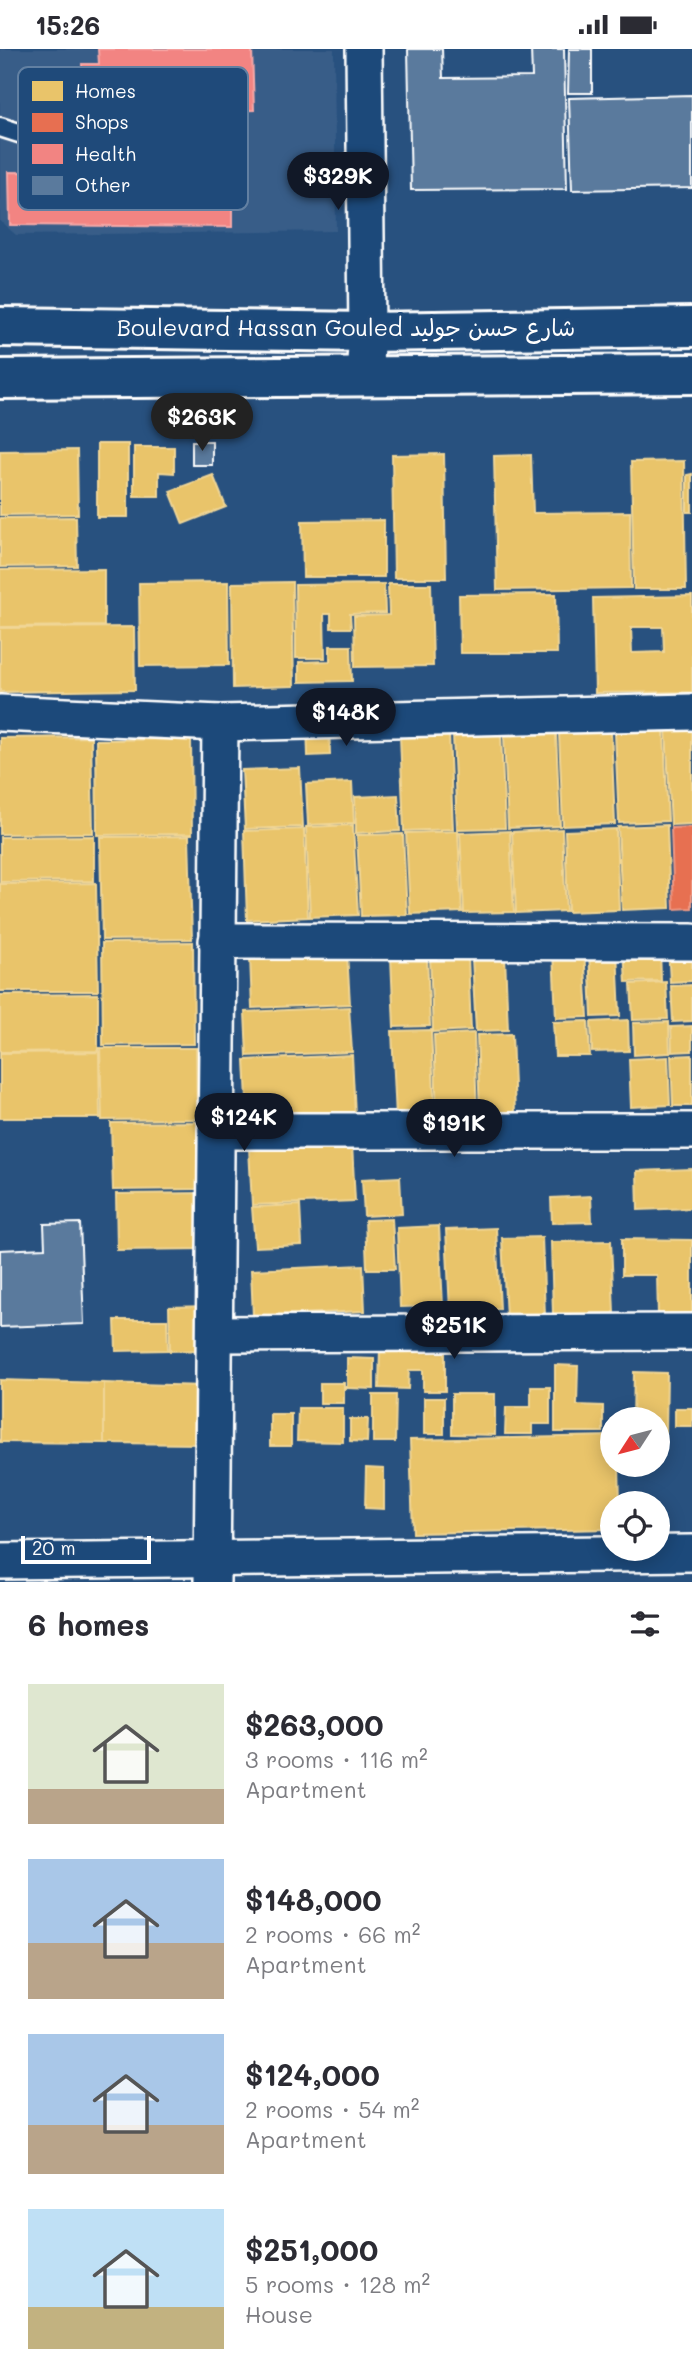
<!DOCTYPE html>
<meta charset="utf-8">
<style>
:root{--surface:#fff;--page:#f2f2f3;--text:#2b2b33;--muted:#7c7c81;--accent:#111827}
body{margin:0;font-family:Mali,"Playpen Sans Arabic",sans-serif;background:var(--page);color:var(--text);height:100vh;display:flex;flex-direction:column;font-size:26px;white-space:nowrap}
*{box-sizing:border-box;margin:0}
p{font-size:23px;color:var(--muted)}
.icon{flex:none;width:38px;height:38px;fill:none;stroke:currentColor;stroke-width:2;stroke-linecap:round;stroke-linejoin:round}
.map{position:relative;height:1533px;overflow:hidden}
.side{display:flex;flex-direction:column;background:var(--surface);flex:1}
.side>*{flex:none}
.needle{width:46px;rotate:234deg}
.fabs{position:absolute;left:600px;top:1358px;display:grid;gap:14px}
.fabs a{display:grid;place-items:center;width:70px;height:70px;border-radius:50%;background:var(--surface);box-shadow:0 4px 18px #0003;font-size:35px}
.scale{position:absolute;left:21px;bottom:18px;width:130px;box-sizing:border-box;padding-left:7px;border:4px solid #fff;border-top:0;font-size:19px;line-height:24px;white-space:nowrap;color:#fff;-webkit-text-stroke:5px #1f4a7a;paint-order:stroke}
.price{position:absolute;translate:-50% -60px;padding:0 16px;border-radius:24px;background:var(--accent);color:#fff;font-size:23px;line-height:46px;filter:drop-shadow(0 2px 4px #0008)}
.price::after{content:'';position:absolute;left:50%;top:42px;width:21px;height:16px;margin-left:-10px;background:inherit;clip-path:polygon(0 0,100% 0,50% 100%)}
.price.on{background:#222;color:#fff}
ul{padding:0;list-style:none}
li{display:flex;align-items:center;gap:21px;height:175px;padding:0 28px}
li span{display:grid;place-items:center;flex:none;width:196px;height:140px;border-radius:0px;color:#555}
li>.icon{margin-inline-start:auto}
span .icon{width:84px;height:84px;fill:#fffc;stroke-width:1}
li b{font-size:30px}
h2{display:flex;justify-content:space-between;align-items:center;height:84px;padding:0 28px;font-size:30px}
.status{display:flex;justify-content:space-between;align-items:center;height:49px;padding:0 35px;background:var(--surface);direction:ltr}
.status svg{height:19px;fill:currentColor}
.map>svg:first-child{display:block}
.built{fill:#375d88}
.homes{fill:#e9c46a;stroke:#f0d697;stroke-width:2;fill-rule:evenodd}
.shops{fill:#e76f51;stroke:#ee9a85;stroke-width:2}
.health{fill:#f28482;stroke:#f6a9a8;stroke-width:2}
.building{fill:#5a7a9d;stroke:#fff;stroke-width:2}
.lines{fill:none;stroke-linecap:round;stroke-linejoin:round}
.lane-casing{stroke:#fff;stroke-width:23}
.street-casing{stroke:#fff;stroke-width:40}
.primary-casing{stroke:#fff;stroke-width:44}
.lane{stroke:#1f4a7a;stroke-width:18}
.street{stroke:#1f4a7a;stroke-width:35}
.primary{stroke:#1f4a7a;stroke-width:38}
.labels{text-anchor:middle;stroke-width:7;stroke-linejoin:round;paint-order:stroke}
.street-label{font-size:23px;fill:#fff;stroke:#1f4a7a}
.key{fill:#1f4a7a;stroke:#6280a2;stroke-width:2}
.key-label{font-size:19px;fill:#fff}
</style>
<div class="status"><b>15:26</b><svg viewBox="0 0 49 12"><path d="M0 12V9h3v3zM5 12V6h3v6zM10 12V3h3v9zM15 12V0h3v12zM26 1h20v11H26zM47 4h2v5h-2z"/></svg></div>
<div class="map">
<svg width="692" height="1533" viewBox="0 0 692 1533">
<rect width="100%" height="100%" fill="#28517f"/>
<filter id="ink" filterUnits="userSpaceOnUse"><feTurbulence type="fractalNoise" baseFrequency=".0143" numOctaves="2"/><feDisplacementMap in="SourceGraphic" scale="14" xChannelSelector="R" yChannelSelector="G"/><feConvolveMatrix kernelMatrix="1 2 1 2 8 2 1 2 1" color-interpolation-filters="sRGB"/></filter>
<g filter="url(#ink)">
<path class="built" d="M0,0H334L336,182L16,186L0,172Z"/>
<g class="homes">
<rect x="97" y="395" width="31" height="73"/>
<path d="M134,398H174V424L159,423V447H134Z"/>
<path d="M77,401L78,465L0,466V402Z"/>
<path d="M444,405L446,529H394L392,406Z"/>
<path d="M531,406L533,464L630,463L631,539L497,541L494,407Z"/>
<path d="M684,412L686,540H634L631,413Z"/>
<path d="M692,425V463H687V426Z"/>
<path d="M213,426L226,458L183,475L170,442Z"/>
<path d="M76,468L77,517L0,518V469Z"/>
<path d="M384,471V528H303L302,472Z"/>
<path d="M104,520V577L0,578V521Z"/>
<path d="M228,533L229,616L140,617L139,534Z"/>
<path d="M292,533L294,637L233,639L232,534Z"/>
<path d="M384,535L385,564L350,565L351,579H331V565H324L325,609H296L295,536Z"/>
<path d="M388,535H431L433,617L355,618L354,567L389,566Z"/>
<path d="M556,545L557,604H460L459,546Z"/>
<path d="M692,547V643L595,644L593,549ZM631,578H663L664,603L632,604Z"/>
<path d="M134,578L135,641L0,643V579Z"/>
<path d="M330,597H351L352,632L299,633V613L330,612Z"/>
<path d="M329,674L330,706L308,707L307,675Z"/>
<path d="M692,680V775L671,776L666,681Z"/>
<path d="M611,682L615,775L563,777L559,685Z"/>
<path d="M664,682L668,772L619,774L615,684Z"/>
<path d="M449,685L453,780L404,782L400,687Z"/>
<path d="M501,685L505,779L457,780L453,686Z"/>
<path d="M556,685L560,777L508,779L504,687Z"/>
<path d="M91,688L93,784L0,785V689Z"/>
<path d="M191,690L192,785L97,786L96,691Z"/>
<path d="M300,719L303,778L245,780L242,721Z"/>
<path d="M352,733L354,774L308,776L306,735Z"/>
<path d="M398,746L400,782L356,784L355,748Z"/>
<path d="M353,776L358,866L310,868L306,778Z"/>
<path d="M667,776L670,859L622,861L618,778Z"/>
<path d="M304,780L308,868L247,871L244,782Z"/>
<path d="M562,780L566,862L516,864L512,783Z"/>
<path d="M616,780L619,861L568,863L565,782Z"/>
<path d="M458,782L462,863L410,865L406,784Z"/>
<path d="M510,782L514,863L464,864L460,784Z"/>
<path d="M403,785L407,866L361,867L357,786Z"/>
<path d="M94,787V832L0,833V788Z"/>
<path d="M189,787L192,890L102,891L100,788Z"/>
<path d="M96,834L98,942H0V835Z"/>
<path d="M193,893L194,995L103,996L102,894Z"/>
<path d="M692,897V932L670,933L668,898Z"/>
<path d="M660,898L661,932L626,933L624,900Z"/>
<path d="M584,901L588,968L556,969L553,902Z"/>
<path d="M617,901L620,967L592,968L589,902Z"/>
<path d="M347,903L350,955L252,959L250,907Z"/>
<path d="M427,906L430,977L394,978L391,908Z"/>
<path d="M505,907L508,981L476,982L472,909Z"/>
<path d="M468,908L471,981L433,983L430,909Z"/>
<path d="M666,933L668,970L633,971L631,935Z"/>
<path d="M692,936V972L673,973L671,937Z"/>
<path d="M98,945V1002L0,1003V946Z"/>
<path d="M349,958L352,1003L247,1007L245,963Z"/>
<path d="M628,971L629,1002L592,1003L591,973Z"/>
<path d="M588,972L590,1007H555L553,973Z"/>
<path d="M669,973L670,1004L634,1006L633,974Z"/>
<path d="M692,977V1002L672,1003L671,978Z"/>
<path d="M431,981L435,1067L396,1069L392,982Z"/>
<path d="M474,984L477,1065L437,1067L434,986Z"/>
<path d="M512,985L515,1064L480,1065L477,986Z"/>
<path d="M100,999H196L197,1070L102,1071Z"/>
<path d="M99,1003L100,1069H0V1004Z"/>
<path d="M352,1006L355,1066L248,1070L245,1011Z"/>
<path d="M692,1006V1057H673L671,1007Z"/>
<path d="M668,1008L670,1056L631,1058L629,1010Z"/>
<path d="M198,1073L199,1140L113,1141L111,1074Z"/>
<path d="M352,1095L355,1152L252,1156L249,1099Z"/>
<path d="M692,1120V1159L638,1161L637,1122Z"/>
<path d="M400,1128L402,1165L364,1167L362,1130Z"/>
<path d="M209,1144L210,1200L117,1201L116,1145Z"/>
<path d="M591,1147L592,1173L552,1174L551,1149Z"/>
<path d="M300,1156L302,1196L255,1198L252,1158Z"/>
<path d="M392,1170L395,1220H367L365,1171Z"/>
<path d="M439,1177L443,1257L400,1258L397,1179Z"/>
<path d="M496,1179L500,1260L450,1262L446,1181Z"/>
<path d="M542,1188L545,1267L506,1269L502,1189Z"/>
<path d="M622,1190L692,1191V1267H658L657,1226H622Z"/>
<path d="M611,1192L614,1264L553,1266L551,1193Z"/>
<path d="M363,1216L365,1262L253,1267L251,1221Z"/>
<path d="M208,1257V1301L170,1302L169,1258Z"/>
<path d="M115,1271H167L168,1301L116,1302Z"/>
<path d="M380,1297L445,1298V1342H423V1321H409L408,1340L379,1339Z"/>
<path d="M347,1309L374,1310V1340L347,1339Z"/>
<path d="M555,1316L578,1317L577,1356L603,1357V1383H555Z"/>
<path d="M634,1323L667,1324L666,1384H658V1370H633Z"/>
<path d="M0,1331L104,1334V1394L0,1393Z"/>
<path d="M104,1334L203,1337L202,1395L104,1394Z"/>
<rect x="320" y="1334" width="24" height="20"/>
<path d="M531,1338H550V1375H532V1385H505L506,1358H531Z"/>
<path d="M452,1345H495V1386L452,1385Z"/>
<path d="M373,1346H396L395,1393H373Z"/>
<rect x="424" y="1349" width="20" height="36"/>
<path d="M298,1359H343V1393L297,1392Z"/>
<rect x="675" y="1359" width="17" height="18"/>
<rect x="270" y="1365" width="21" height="32"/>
<path d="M350,1370H368L367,1393L350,1392Z"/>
<path d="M612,1387V1416H619L620,1454H612V1480L413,1484L410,1391Z"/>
<path d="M366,1419L384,1420V1460L365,1459Z"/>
</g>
<path class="shops" d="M692,778V859L674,860L671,779Z"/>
<g class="health">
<path d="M98,0H252L254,61L84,66L82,15H99Z"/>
<path d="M9,123L232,125V178L10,176Z"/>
</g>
<g class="building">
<path d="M408,0H442L443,29L532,28L531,0H564L567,140L411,141Z"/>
<path d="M569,0H592V44H568Z"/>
<path d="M692,46V139L572,141L569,49Z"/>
<rect x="192" y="392" width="20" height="24"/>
<path d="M80,1174L84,1275L0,1278V1201L45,1199L44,1175Z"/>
</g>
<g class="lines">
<defs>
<path id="lane" d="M0,78L66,99L211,102"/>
<g id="street">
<path d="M364,327L367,283L364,0"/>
<path d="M0,664L220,674L692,663"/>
<path d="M217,892L692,893"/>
<path d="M216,1082H692"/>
<path d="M216,1285L692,1283"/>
<path d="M0,1512L692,1504"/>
<path d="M212,1533L220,674"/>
</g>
<g id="primary">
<path d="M0,278L367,283L692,278"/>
<path d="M0,330L692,325"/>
</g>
</defs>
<use href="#lane" class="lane-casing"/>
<use href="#street" class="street-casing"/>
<use href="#primary" class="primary-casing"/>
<use href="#lane" class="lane"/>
<use href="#street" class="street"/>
<use href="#primary" class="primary"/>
</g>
</g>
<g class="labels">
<g class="street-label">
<text x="346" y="287">Boulevard Hassan Gouled شارع حسن جوليد</text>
</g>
</g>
<rect x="18" y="18" width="230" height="143" rx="10" class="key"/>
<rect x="32" y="32" width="31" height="20" fill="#e9c46a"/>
<rect x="32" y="64" width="31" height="19" fill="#e76f51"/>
<rect x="32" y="95" width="31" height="20" fill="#f28482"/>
<rect x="32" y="127" width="31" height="19" fill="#5a7a9d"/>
<g class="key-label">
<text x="75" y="49">Homes</text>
<text x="75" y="80">Shops</text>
<text x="75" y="112">Health</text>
<text x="75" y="143">Other</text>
</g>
</svg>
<div class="fabs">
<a><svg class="needle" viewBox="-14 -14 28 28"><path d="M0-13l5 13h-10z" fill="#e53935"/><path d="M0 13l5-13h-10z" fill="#7c7c81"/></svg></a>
<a><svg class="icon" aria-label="locate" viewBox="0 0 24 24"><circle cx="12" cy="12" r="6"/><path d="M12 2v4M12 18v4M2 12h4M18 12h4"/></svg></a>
</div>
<div class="scale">20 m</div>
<b class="price" style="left:338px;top:163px">$329K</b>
<b class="price on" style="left:202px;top:404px">$263K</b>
<b class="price" style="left:346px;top:699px">$148K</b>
<b class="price" style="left:244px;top:1104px">$124K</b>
<b class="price" style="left:454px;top:1110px">$191K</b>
<b class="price" style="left:454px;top:1312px">$251K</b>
</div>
<section class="side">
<h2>6 homes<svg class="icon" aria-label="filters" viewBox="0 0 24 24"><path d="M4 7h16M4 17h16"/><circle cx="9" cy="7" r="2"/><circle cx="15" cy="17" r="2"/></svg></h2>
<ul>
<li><span style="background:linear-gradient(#dfe7d0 75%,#b9a48a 0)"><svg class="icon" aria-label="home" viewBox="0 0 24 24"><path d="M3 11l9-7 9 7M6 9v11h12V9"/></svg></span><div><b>$263,000</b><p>3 rooms · 116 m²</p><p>Apartment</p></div></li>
<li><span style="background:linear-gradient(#a9c7e8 60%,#b9a48a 0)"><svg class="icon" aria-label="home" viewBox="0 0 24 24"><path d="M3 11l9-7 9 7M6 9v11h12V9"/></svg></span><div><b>$148,000</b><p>2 rooms · 66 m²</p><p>Apartment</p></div></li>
<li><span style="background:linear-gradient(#a9c7e8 65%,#b9a48a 0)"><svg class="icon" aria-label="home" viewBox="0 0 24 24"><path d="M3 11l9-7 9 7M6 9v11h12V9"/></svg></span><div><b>$124,000</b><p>2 rooms · 54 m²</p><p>Apartment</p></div></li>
<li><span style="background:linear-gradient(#bfe0f5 70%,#c2b280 0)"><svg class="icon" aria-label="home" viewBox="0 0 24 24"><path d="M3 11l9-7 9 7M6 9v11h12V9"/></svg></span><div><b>$251,000</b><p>5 rooms · 128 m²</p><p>House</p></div></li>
</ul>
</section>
